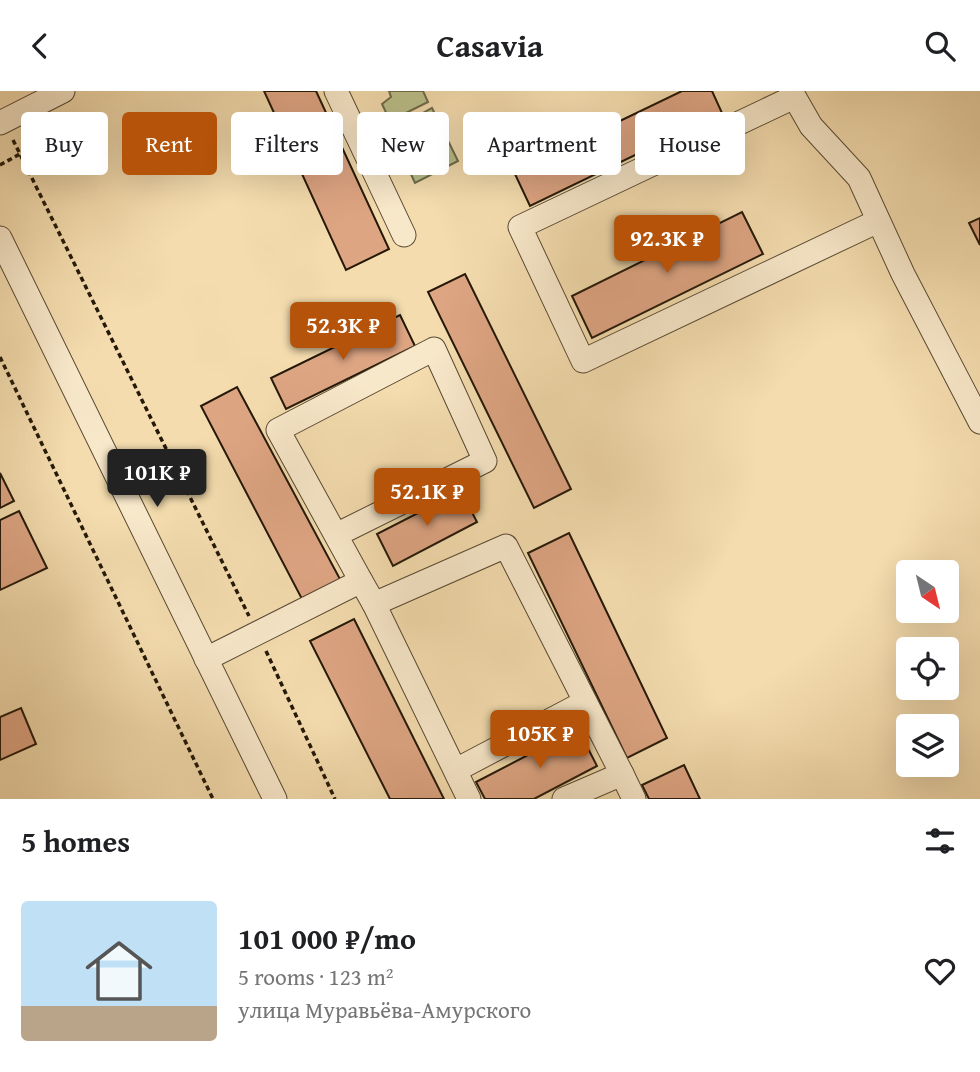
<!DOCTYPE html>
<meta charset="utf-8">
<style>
:root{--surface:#fff;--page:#f6f6f6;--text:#202124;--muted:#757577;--accent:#b45309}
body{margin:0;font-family:"Gentium Book Plus",serif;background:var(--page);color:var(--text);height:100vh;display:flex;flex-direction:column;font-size:26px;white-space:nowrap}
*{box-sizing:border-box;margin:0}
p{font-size:23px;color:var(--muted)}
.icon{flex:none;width:38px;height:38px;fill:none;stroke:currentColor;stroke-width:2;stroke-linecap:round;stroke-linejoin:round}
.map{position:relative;height:708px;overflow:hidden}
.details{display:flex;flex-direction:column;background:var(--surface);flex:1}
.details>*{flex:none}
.top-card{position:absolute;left:21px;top:21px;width:938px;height:63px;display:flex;gap:14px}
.needle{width:46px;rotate:145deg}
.tools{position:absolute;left:896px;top:469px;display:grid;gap:14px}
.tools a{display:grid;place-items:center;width:63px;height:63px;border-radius:7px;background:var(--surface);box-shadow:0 7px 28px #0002;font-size:35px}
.price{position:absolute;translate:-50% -60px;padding:0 16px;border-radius:7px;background:var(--accent);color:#fff;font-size:23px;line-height:46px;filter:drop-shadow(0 2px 4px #0008)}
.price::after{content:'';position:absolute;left:50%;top:42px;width:21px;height:16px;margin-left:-10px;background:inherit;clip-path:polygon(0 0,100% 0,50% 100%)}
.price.on{background:#222;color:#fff}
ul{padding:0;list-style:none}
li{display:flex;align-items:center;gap:21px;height:175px;padding:0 21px}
li span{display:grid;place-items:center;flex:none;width:196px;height:140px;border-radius:7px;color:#555}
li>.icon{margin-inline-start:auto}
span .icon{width:84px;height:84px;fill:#fffc;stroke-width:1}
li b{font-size:30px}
h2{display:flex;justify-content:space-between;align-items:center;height:84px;padding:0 21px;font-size:30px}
.tag{padding:0 24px;border-radius:7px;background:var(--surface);box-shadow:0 7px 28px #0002;font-size:24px;line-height:63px}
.tag.on{background:var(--accent);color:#fff}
header{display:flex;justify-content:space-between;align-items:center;height:91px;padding:0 21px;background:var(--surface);font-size:32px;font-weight:600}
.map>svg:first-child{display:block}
.green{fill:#bcc08a;stroke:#706c49;stroke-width:2}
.building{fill:#dea583;stroke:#241808;stroke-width:2}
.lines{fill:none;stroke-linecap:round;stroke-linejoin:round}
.minor-casing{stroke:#584932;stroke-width:25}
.path{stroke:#241808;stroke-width:3.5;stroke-dasharray:5 3.5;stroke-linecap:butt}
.minor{stroke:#f8e8ca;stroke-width:23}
</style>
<header><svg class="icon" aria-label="back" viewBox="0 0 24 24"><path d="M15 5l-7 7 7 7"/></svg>Casavia<svg class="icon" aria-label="search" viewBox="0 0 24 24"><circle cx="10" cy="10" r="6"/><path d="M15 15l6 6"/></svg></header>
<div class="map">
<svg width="980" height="708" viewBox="0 0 980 708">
<rect width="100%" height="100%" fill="#f4dcae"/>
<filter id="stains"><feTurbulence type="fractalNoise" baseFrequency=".00286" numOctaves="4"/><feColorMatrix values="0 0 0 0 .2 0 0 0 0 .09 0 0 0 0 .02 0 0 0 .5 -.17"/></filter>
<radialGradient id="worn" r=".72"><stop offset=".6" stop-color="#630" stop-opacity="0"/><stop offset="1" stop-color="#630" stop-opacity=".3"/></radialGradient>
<g class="green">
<path d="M389,0H423L428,11L390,30L382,13L391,6Z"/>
<path d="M432,17L458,70L415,92L391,40Z"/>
</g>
<g class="building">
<path d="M264,0H316L389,158L346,179Z"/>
<path d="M682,0H712L722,22L530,115L514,81Z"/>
<path d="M742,121L763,163L592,247L572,205Z"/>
<path d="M980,127V154L969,132Z"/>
<path d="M465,183L571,398L534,417L428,201Z"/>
<path d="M400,224L415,255L286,318L271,287Z"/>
<path d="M237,296L341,490L303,510L201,315Z"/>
<path d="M0,382L14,410L0,417Z"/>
<path d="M461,400L477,431L393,475L377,443Z"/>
<path d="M19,420L47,477L0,499V429Z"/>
<path d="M569,442L667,647L627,667L528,462Z"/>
<path d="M354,528L444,708H390L310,550Z"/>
<path d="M21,617L36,653L0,669V626Z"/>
<path d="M578,638L597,675L534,708H485L476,691Z"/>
<path d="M684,674L700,708H649L642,694Z"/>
</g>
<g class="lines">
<defs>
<g id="minor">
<path d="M336,0L404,144"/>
<path d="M791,0L811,35L859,87L903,183L980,331"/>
<path d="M794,6L520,136L583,270L878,130"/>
<path d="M0,32L63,0"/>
<path d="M0,147L275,708"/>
<path d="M336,444L485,370L434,258L278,339L361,490"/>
<path d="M374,513L469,708"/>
<path d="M206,568L361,490L374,513L506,455L622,683L564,708"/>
<path d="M456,679L585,611"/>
<path d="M622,683L634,708"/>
</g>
</defs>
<use href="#minor" class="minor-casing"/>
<g class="path">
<path d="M13,49L249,525"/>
<path d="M0,74L20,63"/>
<path d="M0,266L213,708"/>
<path d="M266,560L335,708"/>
</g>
<use href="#minor" class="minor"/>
</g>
<rect width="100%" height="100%" filter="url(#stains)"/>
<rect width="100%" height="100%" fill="url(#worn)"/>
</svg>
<div class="tools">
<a><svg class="needle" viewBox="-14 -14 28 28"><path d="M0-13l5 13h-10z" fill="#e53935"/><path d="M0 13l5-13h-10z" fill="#757577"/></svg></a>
<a><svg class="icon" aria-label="locate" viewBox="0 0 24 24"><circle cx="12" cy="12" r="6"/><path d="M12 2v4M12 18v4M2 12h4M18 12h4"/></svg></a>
<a><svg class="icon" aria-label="layers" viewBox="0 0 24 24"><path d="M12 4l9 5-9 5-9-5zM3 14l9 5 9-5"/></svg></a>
</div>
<b class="price" style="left:667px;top:184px">92.3K ₽</b>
<b class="price" style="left:343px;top:271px">52.3K ₽</b>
<b class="price on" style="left:157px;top:418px">101K ₽</b>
<b class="price" style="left:427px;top:437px">52.1K ₽</b>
<b class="price" style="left:540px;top:679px">105K ₽</b>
<div class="top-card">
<a class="tag">Buy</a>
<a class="tag on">Rent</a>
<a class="tag">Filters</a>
<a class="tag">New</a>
<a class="tag">Apartment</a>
<a class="tag">House</a>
</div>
</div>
<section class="details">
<h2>5 homes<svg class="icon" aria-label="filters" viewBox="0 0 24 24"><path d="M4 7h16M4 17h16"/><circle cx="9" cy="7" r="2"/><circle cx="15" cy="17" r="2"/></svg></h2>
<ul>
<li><span style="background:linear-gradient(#bfe0f5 75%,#b9a48a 0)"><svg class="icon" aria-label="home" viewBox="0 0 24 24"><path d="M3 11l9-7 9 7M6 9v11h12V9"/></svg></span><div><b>101 000 ₽/mo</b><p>5 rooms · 123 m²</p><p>улица Муравьёва-Амурского</p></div><svg class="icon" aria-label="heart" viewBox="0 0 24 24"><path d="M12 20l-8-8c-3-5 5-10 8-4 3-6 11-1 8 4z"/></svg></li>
</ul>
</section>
